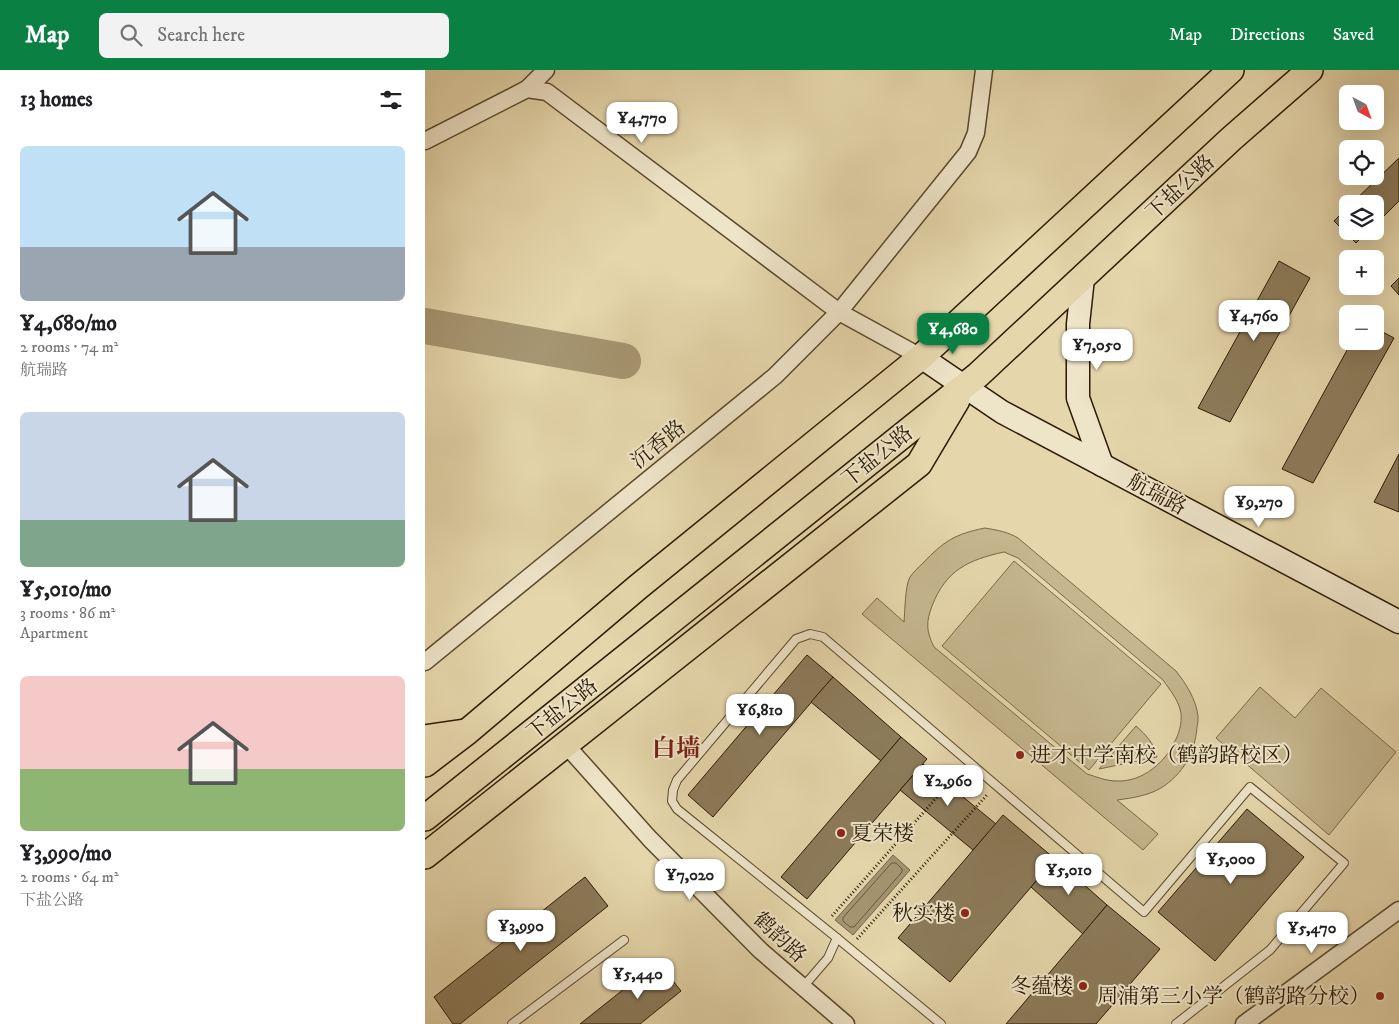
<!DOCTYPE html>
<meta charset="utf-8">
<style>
:root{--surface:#fff;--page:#f2f2f2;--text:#202124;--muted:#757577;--accent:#0b8043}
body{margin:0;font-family:"IM FELL DW Pica","Noto Serif SC",serif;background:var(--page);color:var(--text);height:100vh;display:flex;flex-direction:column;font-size:19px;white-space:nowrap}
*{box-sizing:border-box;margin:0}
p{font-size:16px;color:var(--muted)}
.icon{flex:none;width:28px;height:28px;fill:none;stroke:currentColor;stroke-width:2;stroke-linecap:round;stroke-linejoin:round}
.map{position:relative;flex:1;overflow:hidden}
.drawer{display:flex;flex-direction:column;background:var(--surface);width:425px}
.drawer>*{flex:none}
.needle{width:32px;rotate:139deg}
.buttons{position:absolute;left:914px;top:15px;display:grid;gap:10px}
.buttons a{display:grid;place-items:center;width:45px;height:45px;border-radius:8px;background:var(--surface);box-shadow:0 5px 20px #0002;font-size:25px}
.price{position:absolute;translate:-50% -42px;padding:0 11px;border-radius:10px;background:#fff;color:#222;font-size:16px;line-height:32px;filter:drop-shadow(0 1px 2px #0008)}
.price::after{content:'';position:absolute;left:50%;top:30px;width:15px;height:11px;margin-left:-8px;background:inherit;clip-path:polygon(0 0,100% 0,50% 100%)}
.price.current{background:var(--accent);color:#fff}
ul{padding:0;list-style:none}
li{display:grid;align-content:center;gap:10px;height:265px;padding:0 20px}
li span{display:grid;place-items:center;height:155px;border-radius:8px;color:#555}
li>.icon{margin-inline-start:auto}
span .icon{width:90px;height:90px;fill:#fffc;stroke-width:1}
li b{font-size:21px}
h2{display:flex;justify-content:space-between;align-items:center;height:60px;padding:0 20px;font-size:21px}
header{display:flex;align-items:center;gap:30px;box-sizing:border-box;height:70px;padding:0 25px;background:var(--accent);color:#fff}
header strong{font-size:24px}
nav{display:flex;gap:28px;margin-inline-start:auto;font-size:18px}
.search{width:350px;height:45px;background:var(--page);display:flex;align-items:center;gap:12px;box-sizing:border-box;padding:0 18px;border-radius:8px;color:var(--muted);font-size:19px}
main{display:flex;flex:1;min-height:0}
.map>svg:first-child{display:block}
.green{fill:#c5b68e;stroke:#786848;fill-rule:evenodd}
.water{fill:#a69672;stroke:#756445}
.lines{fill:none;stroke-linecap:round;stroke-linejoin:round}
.shore{stroke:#68583a;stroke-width:1}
.river{stroke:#a69672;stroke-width:36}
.building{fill:#8c7b5a;stroke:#2b1902}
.lane-casing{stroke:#5a482c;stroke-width:10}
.street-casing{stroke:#5a482c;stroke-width:19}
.secondary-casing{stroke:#2b1902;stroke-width:25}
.primary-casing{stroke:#2b1902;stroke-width:28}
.path{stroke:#2b1902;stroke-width:3;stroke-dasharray:1 2.5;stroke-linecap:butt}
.lane{stroke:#eee4c8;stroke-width:8}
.street{stroke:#eee4c8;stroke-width:16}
.secondary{stroke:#eee4c8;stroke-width:22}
.primary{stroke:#e5d6ab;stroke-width:25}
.poi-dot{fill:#8f2418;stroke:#eee4c8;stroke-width:2}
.labels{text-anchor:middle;stroke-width:4;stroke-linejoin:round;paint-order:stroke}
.street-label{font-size:21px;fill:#2b1902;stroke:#eee4c8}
.poi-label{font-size:21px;fill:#2b1902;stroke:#eee4c8;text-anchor:end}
.quarter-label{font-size:24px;font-weight:bold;fill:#7a1f14;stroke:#eee4c8}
</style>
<header>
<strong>Map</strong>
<div class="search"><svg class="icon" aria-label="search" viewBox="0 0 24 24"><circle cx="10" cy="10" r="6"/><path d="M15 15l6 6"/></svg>Search here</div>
<nav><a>Map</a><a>Directions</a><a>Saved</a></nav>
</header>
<main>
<section class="drawer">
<h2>13 homes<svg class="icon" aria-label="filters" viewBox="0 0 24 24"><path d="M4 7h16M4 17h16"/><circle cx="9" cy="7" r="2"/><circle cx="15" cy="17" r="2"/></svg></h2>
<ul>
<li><span style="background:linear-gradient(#bfe0f5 65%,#9aa5b1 0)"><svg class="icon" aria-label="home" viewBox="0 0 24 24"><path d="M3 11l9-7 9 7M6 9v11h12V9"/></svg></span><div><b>¥4,680/mo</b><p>2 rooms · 74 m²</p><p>航瑞路</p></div></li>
<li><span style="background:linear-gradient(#c9d6e8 70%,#7fa58c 0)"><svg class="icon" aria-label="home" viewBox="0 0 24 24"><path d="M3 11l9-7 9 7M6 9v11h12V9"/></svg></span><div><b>¥5,010/mo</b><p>3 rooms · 86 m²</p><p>Apartment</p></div></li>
<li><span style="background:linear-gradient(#f6c9c9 60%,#8fb573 0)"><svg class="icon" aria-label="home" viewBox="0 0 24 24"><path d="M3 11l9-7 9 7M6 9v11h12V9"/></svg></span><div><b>¥3,990/mo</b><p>2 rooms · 64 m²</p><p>下盐公路</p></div></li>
</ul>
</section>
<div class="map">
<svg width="974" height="954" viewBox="0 0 974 954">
<rect width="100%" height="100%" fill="#e5d6ab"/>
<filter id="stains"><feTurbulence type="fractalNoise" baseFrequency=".004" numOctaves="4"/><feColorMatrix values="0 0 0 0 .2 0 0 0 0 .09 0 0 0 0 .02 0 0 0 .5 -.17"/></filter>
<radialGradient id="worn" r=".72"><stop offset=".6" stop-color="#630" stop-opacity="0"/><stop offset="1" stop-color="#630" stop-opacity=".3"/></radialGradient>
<g class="green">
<path d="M560,458C572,460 583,462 593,468L751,601C761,614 771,629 773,646C773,650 773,654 772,657C770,683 758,704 736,718C722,726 707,728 692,730L733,764L718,780L437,544L452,528L479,552C480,541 480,516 485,507C488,502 494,497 498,493C519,471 530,464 560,458ZM579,482L593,488L738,610C744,619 752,628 755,639C758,648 755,661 751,669C741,692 718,712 692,711C681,711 672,707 662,704L509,577C501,561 501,552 507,536C521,500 543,490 579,482Z"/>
<path d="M589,491L736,614L664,700L517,576Z"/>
<path d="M835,617L870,648L896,618L971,682L904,765L791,668Z"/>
<path d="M711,656C721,665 729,673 732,687L674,699Z"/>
</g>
<path class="water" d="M468,785L485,800L428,865L410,850Z"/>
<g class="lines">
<path class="shore" d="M467,793H471L477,799V802L429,857H425L418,851V848Z"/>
<path class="river" d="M0,256L198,291"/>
</g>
<g class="building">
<path d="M974,88V131L950,155V134H926Z"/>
<path d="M922,138V161H943L931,173L909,151Z"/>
<path d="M854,191L885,208L805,352L773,338Z"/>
<path d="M974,208V225L966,216Z"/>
<path d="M950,258L969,268L888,413L857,399L927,271H950Z"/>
<path d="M974,384V442L949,432Z"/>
<path d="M382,585L408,607L288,747L263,725Z"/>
<path d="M408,607L476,667L456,691L386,632Z"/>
<path d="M476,667L502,689L382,829L356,807Z"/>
<path d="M498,694L571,754L548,780L475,720Z"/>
<path d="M822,739L879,787L790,891L733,842Z"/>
<path d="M578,745L630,789L525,912L473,868Z"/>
<path d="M630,789L682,835L658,864L606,817Z"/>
<path d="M160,807L183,836L35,954H28L9,927Z"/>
<path d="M682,835L735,879L671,954H581Z"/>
<path d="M233,892L256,921L215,954H155Z"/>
</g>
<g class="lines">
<defs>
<g id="lane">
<path d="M378,917L403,888L412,868"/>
<path d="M87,954L199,870"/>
<path d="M516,954L412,868L252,739L247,731L248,720L252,710L371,569L385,564L398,567L719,842L825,717L919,793L845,880L751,954"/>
</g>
<g id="street">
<path d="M102,19L121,0"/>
<path d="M0,71L102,19L122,22L414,242L543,82L551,63L559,0"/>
<path d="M0,592L350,306L414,242L496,287"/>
<path d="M141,675L225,769L336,881L421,954"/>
<path d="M819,954L974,840"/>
</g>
<g id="secondary">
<path d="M658,208L653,254V328L677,395"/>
<path d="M496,287L577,342L974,552"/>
</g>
<g id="primary">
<path d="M0,668L40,662"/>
<path d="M0,694L42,662L213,517L496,287L806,0"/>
<path d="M0,748L553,305L806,69L885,0"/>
<path d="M0,786L494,394L532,330"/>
</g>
</defs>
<use href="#lane" class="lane-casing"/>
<use href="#street" class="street-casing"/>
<use href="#secondary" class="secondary-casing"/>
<use href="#primary" class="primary-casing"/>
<g class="path">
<path d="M407,846L535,701"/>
<path d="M432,869L562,725"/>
</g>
<use href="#lane" class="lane"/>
<use href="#street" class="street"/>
<use href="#secondary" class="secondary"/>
<use href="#primary" class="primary"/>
</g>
<g class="poi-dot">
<circle cx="595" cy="685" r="5"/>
<circle cx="416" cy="763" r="5"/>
<circle cx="540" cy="843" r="5"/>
<circle cx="658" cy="916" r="5"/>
<circle cx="955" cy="926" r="5"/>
</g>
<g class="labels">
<g class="street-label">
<text transform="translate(755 117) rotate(-43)" y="7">下盐公路</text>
<text transform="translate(233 374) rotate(-39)" y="7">沉香路</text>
<text transform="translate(452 386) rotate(-39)" y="7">下盐公路</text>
<text transform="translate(732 424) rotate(28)" y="7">航瑞路</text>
<text transform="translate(137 639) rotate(-39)" y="7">下盐公路</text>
<text transform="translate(355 867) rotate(43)" y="7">鹤韵路</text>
</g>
<g class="poi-label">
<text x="605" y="692" text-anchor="start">进才中学南校（鹤韵路校区）</text>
<text x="426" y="770" text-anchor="start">夏荣楼</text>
<text x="530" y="850">秋实楼</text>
<text x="648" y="923">冬蕴楼</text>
<text x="945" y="933">周浦第三小学（鹤韵路分校）</text>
</g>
<g class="quarter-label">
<text x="251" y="686">白墙</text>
</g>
</g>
<rect width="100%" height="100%" filter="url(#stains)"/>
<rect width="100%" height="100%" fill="url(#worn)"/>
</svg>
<div class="buttons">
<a><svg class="needle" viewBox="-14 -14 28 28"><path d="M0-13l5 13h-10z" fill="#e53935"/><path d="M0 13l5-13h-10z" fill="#757577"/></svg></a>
<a><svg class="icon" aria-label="locate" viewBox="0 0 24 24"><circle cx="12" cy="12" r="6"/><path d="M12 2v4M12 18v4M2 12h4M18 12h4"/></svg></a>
<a><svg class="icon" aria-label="layers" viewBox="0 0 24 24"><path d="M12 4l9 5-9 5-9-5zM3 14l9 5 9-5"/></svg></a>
<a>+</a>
<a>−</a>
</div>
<b class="price" style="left:217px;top:74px">¥4,770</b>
<b class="price" style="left:829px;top:272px">¥4,760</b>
<b class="price current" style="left:528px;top:285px">¥4,680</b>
<b class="price" style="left:672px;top:301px">¥7,050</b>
<b class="price" style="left:834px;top:458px">¥9,270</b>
<b class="price" style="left:335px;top:666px">¥6,810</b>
<b class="price" style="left:523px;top:737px">¥2,960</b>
<b class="price" style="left:806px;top:815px">¥5,000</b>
<b class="price" style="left:644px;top:826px">¥5,010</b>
<b class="price" style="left:265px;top:831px">¥7,020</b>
<b class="price" style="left:96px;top:882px">¥3,990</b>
<b class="price" style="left:887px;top:884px">¥5,470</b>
<b class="price" style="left:213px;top:930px">¥5,440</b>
</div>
</main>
